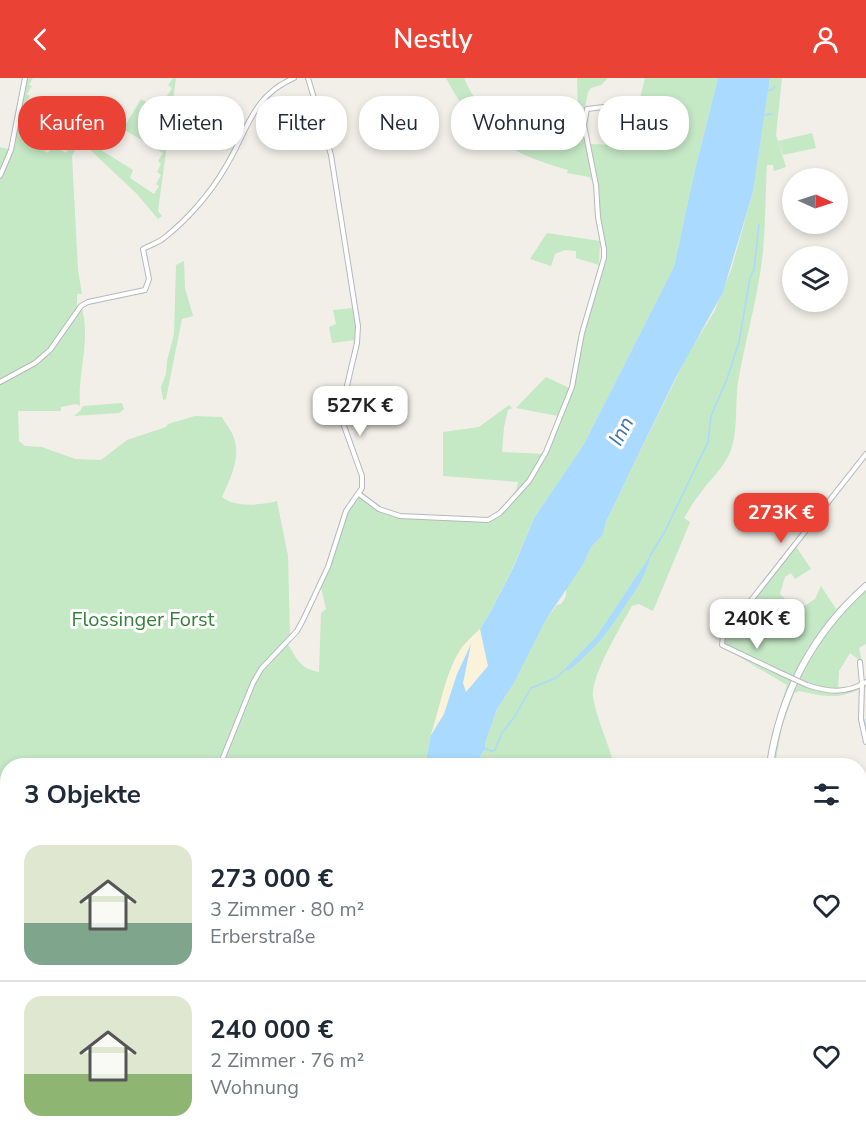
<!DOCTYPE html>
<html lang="de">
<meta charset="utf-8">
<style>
:root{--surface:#fff;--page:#f2f2f3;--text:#1f2937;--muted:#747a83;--line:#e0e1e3;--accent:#ea4335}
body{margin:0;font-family:"Nunito Sans",sans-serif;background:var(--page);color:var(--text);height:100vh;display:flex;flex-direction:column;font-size:22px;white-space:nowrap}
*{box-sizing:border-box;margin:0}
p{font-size:20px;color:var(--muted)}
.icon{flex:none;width:33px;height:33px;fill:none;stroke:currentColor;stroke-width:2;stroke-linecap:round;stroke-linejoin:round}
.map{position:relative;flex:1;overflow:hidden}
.sheet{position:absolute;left:0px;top:680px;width:867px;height:386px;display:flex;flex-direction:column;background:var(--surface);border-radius:24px 24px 0 0;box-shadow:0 3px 9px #0003}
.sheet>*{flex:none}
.guide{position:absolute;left:18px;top:18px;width:831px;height:54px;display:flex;gap:12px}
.needle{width:39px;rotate:93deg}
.fabs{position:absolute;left:782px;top:90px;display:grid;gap:12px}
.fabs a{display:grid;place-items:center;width:66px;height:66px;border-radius:50%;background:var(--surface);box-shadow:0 3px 9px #0003;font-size:30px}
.price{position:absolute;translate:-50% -51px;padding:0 14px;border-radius:12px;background:#fff;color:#222;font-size:20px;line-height:39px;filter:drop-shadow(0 2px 3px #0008)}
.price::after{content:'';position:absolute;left:50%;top:36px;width:18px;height:14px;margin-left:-9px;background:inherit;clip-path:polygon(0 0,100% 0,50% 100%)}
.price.selected{background:var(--accent);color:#fff}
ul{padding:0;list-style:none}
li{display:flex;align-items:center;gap:18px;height:150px;padding:0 24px}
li+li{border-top:2px solid var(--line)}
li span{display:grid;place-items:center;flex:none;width:168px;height:120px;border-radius:18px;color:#555}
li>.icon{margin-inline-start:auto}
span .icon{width:72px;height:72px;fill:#fffc;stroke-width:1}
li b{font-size:26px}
h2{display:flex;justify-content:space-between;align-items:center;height:72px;padding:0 24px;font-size:26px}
.tag{padding:0 21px;border-radius:24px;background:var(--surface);box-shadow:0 3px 9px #0003;font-size:21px;line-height:54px}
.tag.selected{background:var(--accent);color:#fff}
header{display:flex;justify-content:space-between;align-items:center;height:78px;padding:0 24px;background:var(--accent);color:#fff;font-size:27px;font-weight:600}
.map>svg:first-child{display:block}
.green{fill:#c5e8c5}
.sand{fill:#fbf3d9}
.water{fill:#aadaff}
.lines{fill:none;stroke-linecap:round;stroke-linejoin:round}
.stream{stroke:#aadaff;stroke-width:1.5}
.street-casing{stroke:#b5b8bc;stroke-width:6}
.secondary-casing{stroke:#b6babf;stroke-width:8}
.street{stroke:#fff;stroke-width:4}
.secondary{stroke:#fff;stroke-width:6}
.street-bridge-casing{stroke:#b5b8bc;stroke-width:6;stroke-linecap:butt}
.street-bridge{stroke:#fff;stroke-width:4}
.labels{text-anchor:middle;stroke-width:6;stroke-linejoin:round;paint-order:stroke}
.park-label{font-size:20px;fill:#348238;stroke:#fff}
.water-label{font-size:21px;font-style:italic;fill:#4174aa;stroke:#fff}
</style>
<header><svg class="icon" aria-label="back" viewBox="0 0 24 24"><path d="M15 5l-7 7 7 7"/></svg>Nestly<svg class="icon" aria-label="person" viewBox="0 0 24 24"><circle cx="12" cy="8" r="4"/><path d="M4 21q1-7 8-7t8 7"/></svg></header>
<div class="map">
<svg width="866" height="1064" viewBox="0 0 866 1064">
<rect width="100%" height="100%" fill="#f1efe8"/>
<g class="green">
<path d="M27,0H33L29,7L32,8L27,16L30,18L25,27L28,29L24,37L26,39L21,48L24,50L19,58L48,75L53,67L66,75L77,57L133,92L130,100L154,116L159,108L156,106L161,97L157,94L161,86L158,83L163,75L123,51L141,21L167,36L169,31L166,29L171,20L167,18L172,10L168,7L173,0H176L158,133L162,138L158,141L137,116L85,67L78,66L72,78L78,192L82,216H77V229L81,228C92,260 77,295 80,328L76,326L61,329V333H18L19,363L25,368L42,369L75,381L101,382L127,362L166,349L168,346L195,338L222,339C226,347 234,355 235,364C240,382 229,403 222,419C236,430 261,427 277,423L288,478L290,560L287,565C298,582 299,590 319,594L321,535L326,531L321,509L328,492L346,433L359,416L390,437L397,439L483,444L496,441L514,420L512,418L516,413L518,404L443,398V354L479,349L509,327L512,330L508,332L504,349L502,374L545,376L571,314L581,262L597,205L603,174L590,66L614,67L617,42H630V36H636L645,0H718L694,96L674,189L584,366L534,440L514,487L490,535L480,551L463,569L447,603L431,657L425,687H8V930L0,943V69L13,72Z"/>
<path d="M446,0H464C477,33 508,55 540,70L561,52L571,48V41L578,26L577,0H608L601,7L591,10L588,14L582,47L572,48L570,56L584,58L591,93L589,94L591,95L592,103L589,99L567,95L568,92C510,76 474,54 446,0Z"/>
<path d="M770,0H782L776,57L786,89L774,93L773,87H767C765,118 766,150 762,182C757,223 745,263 738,304C735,325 738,353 731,372C725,389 709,402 699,417C693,424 689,432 684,440L690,444L653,533L639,526L632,528C622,546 590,599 593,619C597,642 608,664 614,687H477L481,676L486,671L485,666L497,631L514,605L547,540L557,527L561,526C565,521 567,518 566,511L584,485L591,469L603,457L606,444L628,398L688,276L714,234L731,192L753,114Z"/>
<path d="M812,55L816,70L783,77L778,63Z"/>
<path d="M547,155L600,163L599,187L576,180V173L565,172L555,176L551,188L530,181Z"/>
<path d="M184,183L185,210L193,238L182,241L166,321L163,322L161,309L166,296L167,283L174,256L176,187Z"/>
<path d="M353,230L357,248L356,262L332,265L329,249L336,246L333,232Z"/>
<path d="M546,299L569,310L558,338L516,330Z"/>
<path d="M122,325L124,331L119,335L74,338L80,333L83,328Z"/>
<path d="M795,467L811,491L795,501L791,495L785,499L780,516L797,533L815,521L821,508L836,531L866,505C839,530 808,561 795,597C784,626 777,657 768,687H766L772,655L787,607L721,568H726L724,559Z"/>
<path d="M866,511V566L859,570L862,584L850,575L839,593L838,611H825L798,600L830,548Z"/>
<path d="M796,604L811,611L832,615L860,611C836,622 823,618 799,613L794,615L782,649L775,687H773L780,648Z"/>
<path d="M0,962L8,964L7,1007L2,1035H0Z"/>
<path d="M7,1034L8,1058H61L62,1064H6L0,1049V1038Z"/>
<path d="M306,1058H362L364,1064H292L306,1059Z"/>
<path d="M419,1058H476L478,1064H421Z"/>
<path d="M591,1058H689L695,1064H601L598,1062V1064H595Z"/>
</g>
<path class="sand" d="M480,551L488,588L466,615L463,605L470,570L457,596L444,636L431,657C440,630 446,590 463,568C468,562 474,556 480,551Z"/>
<g class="water">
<path d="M718,0H770L753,114L723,214L675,301L628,398L606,444L603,457L591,469L584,485L547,540L514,605L497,631L485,666L486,671L481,676L477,687H425L431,657L444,636L457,596L471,566L463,605L466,614L488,588L480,551L490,535L514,488L534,440L584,366L674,189L694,96Z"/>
<path d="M650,478C647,495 638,509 628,523C609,553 596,570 568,593L566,590L597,558Z"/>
<path d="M519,1058H588L594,1064H524Z"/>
</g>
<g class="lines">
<g class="stream">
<path d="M767,12H772L775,8"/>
<path d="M764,37L772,36"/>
<path d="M650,478L665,453L708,364L711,338L727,301L739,264L750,200L754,191L759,147"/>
<path d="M866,641V651"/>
<path d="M486,671L491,673L495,672L502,655L515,638L531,610L556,600L566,591"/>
</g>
<defs>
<g id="street">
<path d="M0,98L11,72L25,0"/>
<path d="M0,304L35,285L50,272L81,228L88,224L145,212L149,201L143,171C150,167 158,165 164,160C187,142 210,116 225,90C247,55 251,18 294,0"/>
<path d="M359,416L379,431L400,438L488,442L500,435L529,403L546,374L572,309L582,255L604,180V171L598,139L596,107L584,47L587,31L604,29"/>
<path d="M860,584L862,606L861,641L866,664"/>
<path d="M783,596L722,567L723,558L866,376"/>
<path d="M807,607C828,614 846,616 866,604"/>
<path d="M220,687L253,605L261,591L297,553L303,542L328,489L346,433L362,410V398L343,345L342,329L357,265L358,248L331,77L308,0"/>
<path d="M0,898L8,894"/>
<path d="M477,1058L479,1064"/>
<path d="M81,1064V1058"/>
</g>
<g id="secondary">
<path d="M770,687C780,617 813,555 866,508"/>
<path d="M851,1058L852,1064"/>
</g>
</defs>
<use href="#street" class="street-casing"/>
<use href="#secondary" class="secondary-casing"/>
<use href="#street" class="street"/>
<use href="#secondary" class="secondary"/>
<defs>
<path id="street-bridge" d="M783,596L807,607"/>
</defs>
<use href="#street-bridge" class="street-bridge-casing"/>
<use href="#street-bridge" class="street-bridge"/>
</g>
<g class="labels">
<g class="park-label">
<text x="143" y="548">Flossinger Forst</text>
</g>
<g class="water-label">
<text transform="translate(621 353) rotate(-62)" y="7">Inn</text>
</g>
</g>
</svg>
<div class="fabs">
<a><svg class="needle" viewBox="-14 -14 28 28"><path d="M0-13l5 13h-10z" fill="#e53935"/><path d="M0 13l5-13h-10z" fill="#747a83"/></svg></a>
<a><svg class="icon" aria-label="layers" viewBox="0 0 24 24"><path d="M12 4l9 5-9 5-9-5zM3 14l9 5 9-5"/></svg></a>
</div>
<b class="price" style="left:360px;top:359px">527K €</b>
<b class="price selected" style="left:781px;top:466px">273K €</b>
<b class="price" style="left:757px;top:572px">240K €</b>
<div class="guide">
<a class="tag selected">Kaufen</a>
<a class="tag">Mieten</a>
<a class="tag">Filter</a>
<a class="tag">Neu</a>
<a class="tag">Wohnung</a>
<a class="tag">Haus</a>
</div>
<section class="sheet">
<h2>3 Objekte<svg class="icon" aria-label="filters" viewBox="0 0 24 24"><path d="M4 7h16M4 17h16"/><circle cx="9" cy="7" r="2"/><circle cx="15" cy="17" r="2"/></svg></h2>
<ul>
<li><span style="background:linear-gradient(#dfe7d0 65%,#7fa58c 0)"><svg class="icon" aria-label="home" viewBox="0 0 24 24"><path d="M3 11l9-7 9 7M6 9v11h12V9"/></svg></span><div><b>273 000 €</b><p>3 Zimmer · 80 m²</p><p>Erberstraße</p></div><svg class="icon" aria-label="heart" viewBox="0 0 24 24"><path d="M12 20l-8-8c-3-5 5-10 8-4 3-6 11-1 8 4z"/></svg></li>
<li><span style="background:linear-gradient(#dfe7d0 65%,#8fb573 0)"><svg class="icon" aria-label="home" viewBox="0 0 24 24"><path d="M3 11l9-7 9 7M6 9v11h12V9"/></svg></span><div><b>240 000 €</b><p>2 Zimmer · 76 m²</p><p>Wohnung</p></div><svg class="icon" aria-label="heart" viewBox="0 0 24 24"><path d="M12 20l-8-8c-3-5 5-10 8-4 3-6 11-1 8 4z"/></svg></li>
</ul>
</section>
</div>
